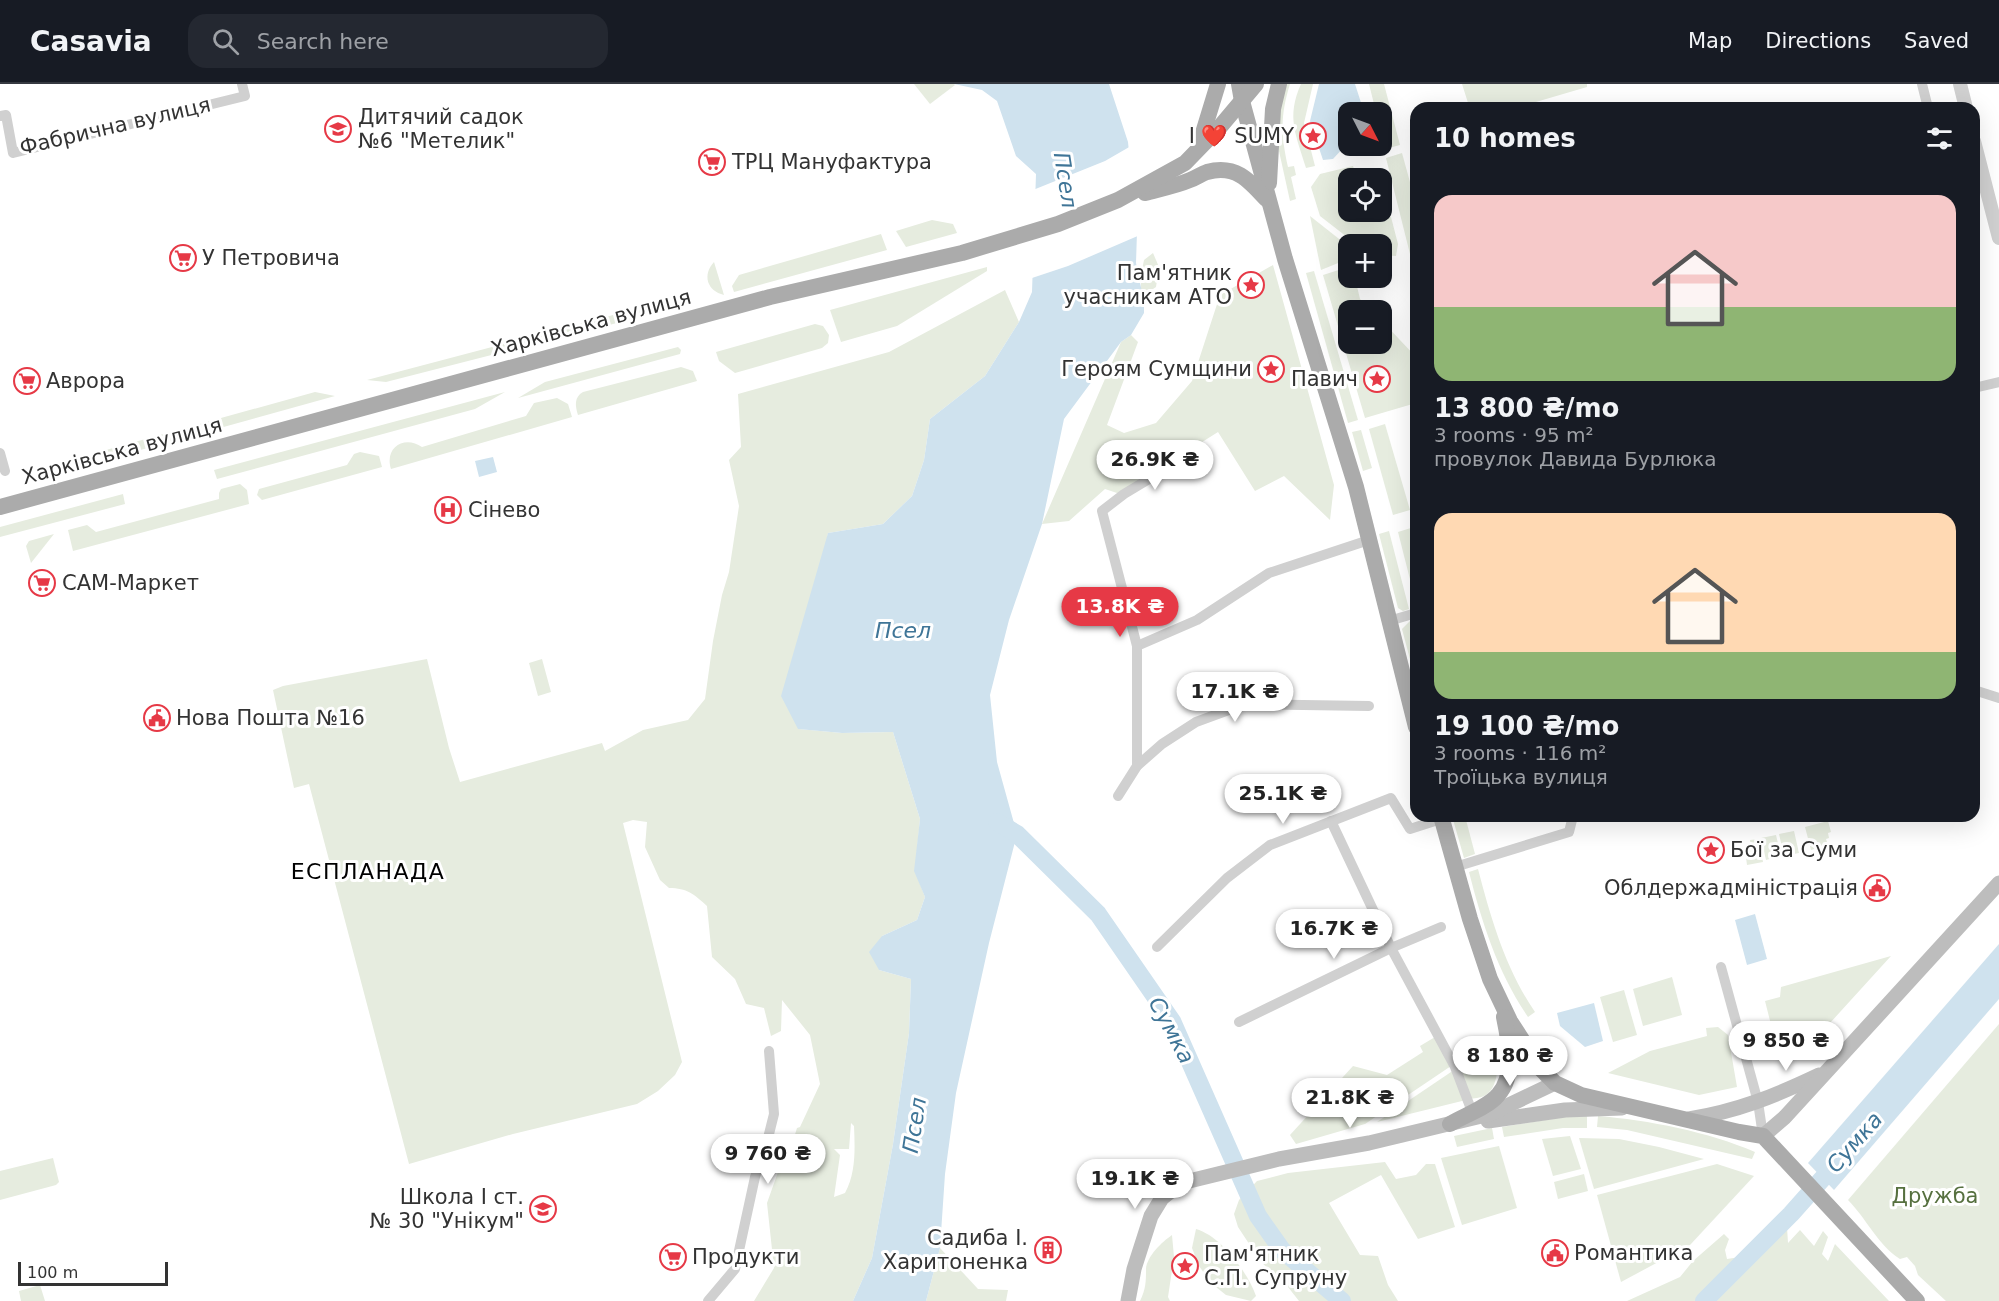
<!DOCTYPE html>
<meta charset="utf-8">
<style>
:root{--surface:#171b24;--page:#242831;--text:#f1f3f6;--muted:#9ea1a6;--line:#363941;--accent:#e63946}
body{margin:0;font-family:"DejaVu Sans",sans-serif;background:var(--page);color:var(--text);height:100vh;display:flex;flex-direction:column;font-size:22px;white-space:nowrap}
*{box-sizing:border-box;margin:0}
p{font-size:20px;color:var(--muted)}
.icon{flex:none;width:33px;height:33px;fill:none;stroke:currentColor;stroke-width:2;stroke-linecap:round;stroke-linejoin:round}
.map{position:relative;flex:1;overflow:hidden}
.panel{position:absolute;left:1410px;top:18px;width:570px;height:720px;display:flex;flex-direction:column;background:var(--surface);border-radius:18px;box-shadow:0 6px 24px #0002}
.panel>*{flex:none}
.needle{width:39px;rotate:132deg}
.buttons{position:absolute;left:1338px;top:18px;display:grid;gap:12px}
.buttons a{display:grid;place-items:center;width:54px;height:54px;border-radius:12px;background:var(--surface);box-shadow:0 6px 24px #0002;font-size:30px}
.scale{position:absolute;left:18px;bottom:15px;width:150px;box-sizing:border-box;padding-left:6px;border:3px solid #333;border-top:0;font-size:16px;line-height:21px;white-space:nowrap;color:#333;-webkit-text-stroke:4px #fff;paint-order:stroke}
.price{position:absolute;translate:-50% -51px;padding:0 14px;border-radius:21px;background:#fff;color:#222;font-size:20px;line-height:39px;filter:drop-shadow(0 2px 3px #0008)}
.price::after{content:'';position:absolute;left:50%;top:36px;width:18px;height:14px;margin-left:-9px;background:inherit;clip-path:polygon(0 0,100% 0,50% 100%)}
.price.selected{background:var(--accent);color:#fff}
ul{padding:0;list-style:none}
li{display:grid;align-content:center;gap:12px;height:318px;padding:0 24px}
li span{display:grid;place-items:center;height:186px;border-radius:18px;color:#555}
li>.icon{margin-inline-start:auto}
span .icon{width:108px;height:108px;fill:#fffc;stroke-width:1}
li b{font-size:26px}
h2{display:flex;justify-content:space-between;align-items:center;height:72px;padding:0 24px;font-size:26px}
header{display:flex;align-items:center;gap:36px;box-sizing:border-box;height:84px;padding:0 30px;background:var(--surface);border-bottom:2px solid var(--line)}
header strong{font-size:28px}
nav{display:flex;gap:33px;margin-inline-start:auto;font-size:21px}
.search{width:420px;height:54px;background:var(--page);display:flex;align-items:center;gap:15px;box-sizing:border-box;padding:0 21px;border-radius:18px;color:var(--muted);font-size:22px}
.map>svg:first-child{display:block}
.green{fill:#e6ecdf;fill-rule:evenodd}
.water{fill:#cfe2ee}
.pier{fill:#fff}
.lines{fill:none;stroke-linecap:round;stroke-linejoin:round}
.river{stroke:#cfe2ee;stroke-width:18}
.minor{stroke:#d0d0d0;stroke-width:10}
.tertiary{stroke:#d0d0d0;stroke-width:14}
.secondary{stroke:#bdbdbd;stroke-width:15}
.primary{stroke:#ababab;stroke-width:16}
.labels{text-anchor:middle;stroke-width:6;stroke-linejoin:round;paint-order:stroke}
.poi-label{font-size:21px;fill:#333;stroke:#fff;text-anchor:start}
.street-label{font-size:21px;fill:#333;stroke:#fff}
.park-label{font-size:21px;fill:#56703f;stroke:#fff}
.water-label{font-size:22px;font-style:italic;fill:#3f7597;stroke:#fff}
.neighbourhood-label{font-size:22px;letter-spacing:1.5px;fill:#000;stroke:#fff}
</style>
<header>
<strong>Casavia</strong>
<div class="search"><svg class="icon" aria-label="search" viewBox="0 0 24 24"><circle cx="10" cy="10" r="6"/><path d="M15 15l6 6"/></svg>Search here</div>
<nav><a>Map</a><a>Directions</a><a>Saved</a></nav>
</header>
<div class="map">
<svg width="1999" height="1217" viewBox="0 0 1999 1217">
<rect width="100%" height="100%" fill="#fff"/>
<g class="green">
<path d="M914,0H954L955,1L930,20Z"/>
<path d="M1286,0H1290C1280,32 1281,51 1288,83L1294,82L1296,91L1291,93L1296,115L1290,117L1277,58L1276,39Z"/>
<path d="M1301,0H1313L1304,39L1315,82L1306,84C1296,51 1286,33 1301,0Z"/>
<path d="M1369,0H1384L1400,61L1385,65L1382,52V28H1376Z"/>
<path d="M1462,0H1587V3L1515,24H1474L1473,21L1469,22Z"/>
<path d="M1402,69L1416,120V172L1410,170L1386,74Z"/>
<path d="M1353,82L1357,94H1348V128H1366L1369,134L1374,136L1391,133L1398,160L1396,172L1382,171V160H1356L1320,132L1311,103L1320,90Z"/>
<path d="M1310,132L1348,162V175L1321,186Z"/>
<path d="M932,136L953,140L957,149L906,163L896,147Z"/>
<path d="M881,150L887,166L734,208L732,202L739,191Z"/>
<path d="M1153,169L1159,183L1156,203L1141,213V191L1144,176Z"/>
<path d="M714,178L724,211C707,207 702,191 714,178Z"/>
<path d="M1273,181L1334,401L1330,436L1284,392L1255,407L1218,348L1120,410L1105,405L1069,437L1042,440L1121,258L1131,251L1138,258L1107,341L1124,349L1156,339L1192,297L1220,211Z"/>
<path d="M987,183V187L897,242L841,258L830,226Z"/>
<path d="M1348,183V194H1355L1360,215L1371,226H1348V260H1382V237L1416,273V319L1365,334L1323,191Z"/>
<path d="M1314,187L1358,336L1348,339L1306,189Z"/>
<path d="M1005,206L1019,238L985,292L930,335L924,376L912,412L883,440L828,449L799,645L842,649L893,648L920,735L915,787L925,813L917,836L882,852L879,886L911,895L909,949L893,1060L872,1174L853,1217H754L774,1184L767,1119L783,1074L793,1057L797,1044L800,1043L820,1000L810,951L782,916L781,947L771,952L764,924L746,920L735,895L712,873L707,822C694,810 687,804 669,804L660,796L645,763L647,738L633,736L623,739L682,978L675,991L658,1007L637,1020L513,1050L409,1080L309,700L294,704L273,606L283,602L427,575L449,664L460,698L602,659L605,667L643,646L688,636L705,615L713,557L722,511L729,488L739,422L729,376L741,363L738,310L889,268ZM851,1039L854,1042C855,1065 856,1089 845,1109L834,1113L840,1071L834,1065H849Z"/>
<path d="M666,217L671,221L668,226L386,298L367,296Z"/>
<path d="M815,240L823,242L829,251L828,259L822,264L735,289L719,277L716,268Z"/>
<path d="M678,263L681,266L680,270L518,314L545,298Z"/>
<path d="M681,283L693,287L697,297L578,331C575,322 574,313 583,308Z"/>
<path d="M315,308L335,312L108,375L106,366Z"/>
<path d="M505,308L475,325L217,395L214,386Z"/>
<path d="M557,314L568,320L572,333L391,385C384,363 405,351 422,363L526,332L534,319Z"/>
<path d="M1385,340L1410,426L1393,431L1369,345Z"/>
<path d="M1361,346L1372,384L1363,387L1352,348Z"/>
<path d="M360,368L379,372L382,383L262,416L257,411L259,405L347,381L354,370Z"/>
<path d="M240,400L247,406L249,420L73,467L68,446L87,441L96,448L219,415V409L221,405Z"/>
<path d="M123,410L125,420L0,453V443Z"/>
<path d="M1414,443L1416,447V519L1398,448Z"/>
<path d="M1389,447L1409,525L1403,527L1398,524L1379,450Z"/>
<path d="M54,450L31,479L26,462L29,457Z"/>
<path d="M1410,537L1416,559V598L1402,545Z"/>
<path d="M542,575L551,608L538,612L529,579Z"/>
<path d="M1452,732H1465L1475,770L1464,774Z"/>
<path d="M1828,737L1831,748L1828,749L1829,754L1826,755L1828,761L1811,766L1805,743Z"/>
<path d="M1794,747L1799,769L1784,772L1779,750Z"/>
<path d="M1776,751L1781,772L1766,776L1761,754Z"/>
<path d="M1759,755L1763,778L1747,781L1745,766L1751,762L1750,756Z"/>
<path d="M1478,785C1491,835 1506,886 1535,928L1528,933C1498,889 1482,839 1469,788Z"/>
<path d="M1891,872L1810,961L1779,972L1765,917L1780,913L1781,903Z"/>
<path d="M1672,893L1682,931L1643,942L1633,905Z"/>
<path d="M1624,906L1637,951L1613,958L1600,913Z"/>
<path d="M1999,940V1217H1946L1918,1191L1915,1182L1907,1173L1900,1175C1878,1161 1866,1134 1848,1116Z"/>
<path d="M1718,943L1728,951L1737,1003L1699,1011L1608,989L1650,967L1707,952L1706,944Z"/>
<path d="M1435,953L1451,982L1365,1040L1296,1060L1290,1051L1353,982L1387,991L1423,968L1420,962Z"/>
<path d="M1497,962C1498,977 1500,1004 1484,1012C1480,1014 1474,1014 1469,1015L1457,984Z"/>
<path d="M1454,986L1466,1016L1377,1038Z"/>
<path d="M1587,1032V1044H1563L1504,1053L1502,1043L1563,1033Z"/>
<path d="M1598,1032C1648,1036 1709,1048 1755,1068L1752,1075L1627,1046L1597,1043Z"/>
<path d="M1492,1044L1494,1055L1457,1063L1454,1052Z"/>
<path d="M1570,1052L1581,1085L1553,1092L1542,1055Z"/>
<path d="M1579,1054L1619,1055L1659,1063L1704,1075L1594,1105Z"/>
<path d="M1499,1062L1517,1124L1462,1141L1441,1074Z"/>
<path d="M53,1074L59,1098L56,1101L0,1116V1087Z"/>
<path d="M1385,1078L1396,1095L1416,1091L1426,1080H1435L1455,1143L1418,1155L1381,1091L1329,1119L1360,1171L1378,1172L1388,1201L1398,1217H1299L1288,1203L1261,1178L1238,1143L1234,1130L1239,1116L1257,1097L1288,1089Z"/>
<path d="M1717,1080L1754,1092L1690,1161L1621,1198L1597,1111Z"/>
<path d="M1584,1090L1588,1107L1558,1115L1554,1098Z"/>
<path d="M1787,1143L1788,1159L1800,1146L1814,1162L1823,1147L1828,1153L1822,1170L1828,1177L1835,1160L1889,1217H1627L1680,1193L1693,1177L1724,1150L1729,1155L1725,1166L1727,1175C1751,1172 1766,1159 1783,1144Z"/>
<path d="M1196,1145C1221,1152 1248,1189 1256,1212L1251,1217L1226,1211L1211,1199L1199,1182L1192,1164Z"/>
<path d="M1172,1151L1174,1173L1168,1213L1170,1217H1140C1146,1205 1146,1197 1146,1185C1147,1172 1162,1158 1172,1151Z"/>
<path d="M940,1164L978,1205L1008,1206L1006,1217H926Z"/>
<path d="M40,1201L45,1217H21L19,1207Z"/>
</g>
<g class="water">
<path d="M954,0H1109L1128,58L1137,148L1136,179L1144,218V229L1131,251L1121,258L1064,335L1042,440L1009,536L990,611L997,678L1017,750L989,859L956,1009L945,1090L940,1164L926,1217H853L872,1174L893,1060L909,949L911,895L879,886L869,868L882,852L917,836L925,813L914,787L920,735L893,648L842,649L798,645L781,612L828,449L883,440L912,412L924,376L930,335L985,292L1019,238L1032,208L1036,90L1016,72L997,17L982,6Z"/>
<path d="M1319,0H1355L1364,28H1348V57L1343,58L1344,63L1333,75L1323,76L1310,37Z"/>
<path d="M493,373L497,388L479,393L475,377Z"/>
<path d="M1755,830L1767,875L1747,881L1735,836Z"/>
<path d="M1999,860V915L1834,1106L1808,1079Z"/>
<path d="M1594,919L1603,957L1585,963L1560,942L1557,929Z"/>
</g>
<path class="pier" d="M1131,62L1140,151L1068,182L1029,195L1033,106L1105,77Z"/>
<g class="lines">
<g class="river">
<path d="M997,738L1017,750L1098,830L1172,937L1258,1132L1282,1166L1342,1217"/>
<path d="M1704,1217L1791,1130L1839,1076"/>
</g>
<g class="minor">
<path d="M1922,0L1928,24"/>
<path d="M0,32L6,31L13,69L245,12L242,0"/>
<path d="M1974,304L1999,298"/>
<path d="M0,369L5,387"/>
<path d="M1389,537L1416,529"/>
<path d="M1137,562L1197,536L1269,489L1369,456"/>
<path d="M1974,606L1999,614"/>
<path d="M1137,682V562L1102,427L1124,410L1194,368"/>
<path d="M1118,712L1137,682L1162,660L1196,638L1245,620L1369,622"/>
<path d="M1331,737L1391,864L1455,983L1474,1033"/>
<path d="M1455,783L1569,748L1572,736L1571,732"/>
<path d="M1157,863L1227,794L1270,761L1391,714L1410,745L1441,735"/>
<path d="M1721,883L1758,1018L1763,1052"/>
<path d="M1239,938L1391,864L1441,843"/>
<path d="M708,1217L735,1185L755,1093L768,1054L774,1030L769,967"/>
</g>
<g class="tertiary">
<path d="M1960,0L1966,24"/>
<path d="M1974,57L1999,154"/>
</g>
<g class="secondary">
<path d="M1689,1035C1738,1027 1775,1012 1819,991"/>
<path d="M1488,1037L1565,1026L1622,1024"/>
<path d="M1763,1052L1785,1033L1999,799"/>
<path d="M1128,1217L1134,1185L1151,1132L1162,1114L1181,1099L1279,1075L1369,1059L1490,1030L1555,999"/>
</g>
<g class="primary">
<path d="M1239,0L1242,17L1285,175L1356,403L1416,643"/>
<path d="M1199,62L1218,0"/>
<path d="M1269,99L1273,25L1279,0"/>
<path d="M1145,109C1160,105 1176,102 1190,96C1196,94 1201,90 1207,88C1235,80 1249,96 1266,115"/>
<path d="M0,423L770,213L962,169L1058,140L1118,116L1185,79L1219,44L1256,0"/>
<path d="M1441,732L1470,835L1490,895L1510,937L1541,985L1555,999L1581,1011L1739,1048L1763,1052L1917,1217"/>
<path d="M1450,1040C1465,1031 1487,1024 1498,1011C1516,991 1509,957 1504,933"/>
</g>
</g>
<defs>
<symbol id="school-ring" viewBox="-11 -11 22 22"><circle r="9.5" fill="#fff" stroke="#e63946" stroke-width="1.5"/><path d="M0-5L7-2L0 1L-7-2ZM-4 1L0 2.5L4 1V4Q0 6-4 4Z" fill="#e63946"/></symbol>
<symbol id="sight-ring" viewBox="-11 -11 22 22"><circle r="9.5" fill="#fff" stroke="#e63946" stroke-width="1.5"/><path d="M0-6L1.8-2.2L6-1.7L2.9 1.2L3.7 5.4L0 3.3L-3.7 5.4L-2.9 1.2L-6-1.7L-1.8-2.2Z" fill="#e63946"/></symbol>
<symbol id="supermarket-ring" viewBox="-11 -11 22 22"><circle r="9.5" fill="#fff" stroke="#e63946" stroke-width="1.5"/><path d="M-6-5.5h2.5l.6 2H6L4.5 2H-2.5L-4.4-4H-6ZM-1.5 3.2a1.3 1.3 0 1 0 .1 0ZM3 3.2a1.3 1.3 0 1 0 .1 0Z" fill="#e63946"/></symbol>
<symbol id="hospital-ring" viewBox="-11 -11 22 22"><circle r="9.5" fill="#fff" stroke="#e63946" stroke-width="1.5"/><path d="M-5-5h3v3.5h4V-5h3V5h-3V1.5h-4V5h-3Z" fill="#e63946"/></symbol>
<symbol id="civic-ring" viewBox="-11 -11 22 22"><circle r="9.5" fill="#fff" stroke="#e63946" stroke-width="1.5"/><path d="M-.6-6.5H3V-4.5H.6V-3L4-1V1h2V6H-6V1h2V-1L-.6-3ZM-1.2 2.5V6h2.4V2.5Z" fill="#e63946"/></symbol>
<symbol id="building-ring" viewBox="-11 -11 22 22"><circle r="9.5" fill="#fff" stroke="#e63946" stroke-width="1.5"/><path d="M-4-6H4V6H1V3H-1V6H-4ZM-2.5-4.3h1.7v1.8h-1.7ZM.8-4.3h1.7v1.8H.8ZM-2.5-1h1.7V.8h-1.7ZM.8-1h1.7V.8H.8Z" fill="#e63946"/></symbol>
</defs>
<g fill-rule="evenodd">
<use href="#school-ring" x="323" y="30" width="30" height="30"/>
<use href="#sight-ring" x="1298" y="37" width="30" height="30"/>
<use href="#supermarket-ring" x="697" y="63" width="30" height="30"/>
<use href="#supermarket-ring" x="168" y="159" width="30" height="30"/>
<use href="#sight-ring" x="1236" y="186" width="30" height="30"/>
<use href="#sight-ring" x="1256" y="270" width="30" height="30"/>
<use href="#sight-ring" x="1362" y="280" width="30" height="30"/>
<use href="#supermarket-ring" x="12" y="282" width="30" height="30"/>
<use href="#hospital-ring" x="433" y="411" width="30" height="30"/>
<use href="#supermarket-ring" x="27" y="484" width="30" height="30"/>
<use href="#civic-ring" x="142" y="619" width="30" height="30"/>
<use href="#sight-ring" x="1696" y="751" width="30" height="30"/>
<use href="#civic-ring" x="1862" y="789" width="30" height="30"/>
<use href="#school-ring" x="528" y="1110" width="30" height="30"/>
<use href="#building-ring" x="1033" y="1151" width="30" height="30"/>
<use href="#civic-ring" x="1540" y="1154" width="30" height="30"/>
<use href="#supermarket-ring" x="658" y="1158" width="30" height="30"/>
<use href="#sight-ring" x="1170" y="1167" width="30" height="30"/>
</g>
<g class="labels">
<g class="poi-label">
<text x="358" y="40">Дитячий садок<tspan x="358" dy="24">№6 "Метелик"</tspan></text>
<text x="1294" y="59" text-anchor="end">I ❤️ SUMY</text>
<text x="732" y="85">ТРЦ Мануфактура</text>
<text x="202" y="181">У Петровича</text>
<text x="1232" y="196" text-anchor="end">Пам'ятник<tspan x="1232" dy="24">учасникам АТО</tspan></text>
<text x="1252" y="292" text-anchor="end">Героям Сумщини</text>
<text x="1358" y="302" text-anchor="end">Павич</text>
<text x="46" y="304">Аврора</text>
<text x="468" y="433">Сінево</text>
<text x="62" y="506">САМ-Маркет</text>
<text x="176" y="641">Нова Пошта №16</text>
<text x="1730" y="773">Бої за Суми</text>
<text x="1858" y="811" text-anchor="end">Облдержадміністрація</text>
<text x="524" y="1120" text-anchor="end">Школа І ст.<tspan x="524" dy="24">№ 30 "Унікум"</tspan></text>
<text x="1028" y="1161" text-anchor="end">Садиба І.<tspan x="1028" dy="24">Харитоненка</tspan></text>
<text x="1574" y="1176">Романтика</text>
<text x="1204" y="1177">Пам'ятник<tspan x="1204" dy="24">С.П. Супруну</tspan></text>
<text x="692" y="1180">Продукти</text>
</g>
<g class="street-label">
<text transform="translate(115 42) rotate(-13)" y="7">Фабрична вулиця</text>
<text transform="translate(591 239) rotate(-15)" y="7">Харківська вулиця</text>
<text transform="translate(122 367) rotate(-15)" y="7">Харківська вулиця</text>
</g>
<g class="park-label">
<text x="1935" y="1119">Дружба</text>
</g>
<g class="water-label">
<text transform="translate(1066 96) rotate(81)" y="8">Псел</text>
<text x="903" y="554">Псел</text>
<text transform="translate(1172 946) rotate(62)" y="8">Сумка</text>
<text transform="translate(914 1041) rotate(-81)" y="8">Псел</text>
<text transform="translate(1854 1058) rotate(-49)" y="8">Сумка</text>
</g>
<g class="neighbourhood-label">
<text x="368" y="795">ЕСПЛАНАДА</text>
</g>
</g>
</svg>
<div class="buttons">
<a><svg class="needle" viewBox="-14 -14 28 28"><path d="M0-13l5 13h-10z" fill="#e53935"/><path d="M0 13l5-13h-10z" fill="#9ea1a6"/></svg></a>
<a><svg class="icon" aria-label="locate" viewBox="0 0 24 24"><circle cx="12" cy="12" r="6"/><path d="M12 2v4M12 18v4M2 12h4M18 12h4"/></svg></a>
<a>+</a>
<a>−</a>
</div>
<div class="scale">100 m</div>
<b class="price" style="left:1155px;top:407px">26.9K ₴</b>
<b class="price selected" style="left:1120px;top:554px">13.8K ₴</b>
<b class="price" style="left:1235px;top:639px">17.1K ₴</b>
<b class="price" style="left:1283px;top:741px">25.1K ₴</b>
<b class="price" style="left:1334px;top:876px">16.7K ₴</b>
<b class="price" style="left:1786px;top:988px">9 850 ₴</b>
<b class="price" style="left:1510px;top:1003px">8 180 ₴</b>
<b class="price" style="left:1350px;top:1045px">21.8K ₴</b>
<b class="price" style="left:768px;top:1101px">9 760 ₴</b>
<b class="price" style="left:1135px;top:1126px">19.1K ₴</b>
<section class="panel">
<h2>10 homes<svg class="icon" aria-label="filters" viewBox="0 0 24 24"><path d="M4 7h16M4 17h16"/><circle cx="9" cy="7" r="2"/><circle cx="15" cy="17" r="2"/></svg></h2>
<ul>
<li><span style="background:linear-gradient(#f6c9c9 60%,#8fb573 0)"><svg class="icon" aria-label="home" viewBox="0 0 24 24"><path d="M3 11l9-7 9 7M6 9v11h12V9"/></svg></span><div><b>13 800 ₴/mo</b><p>3 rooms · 95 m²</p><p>провулок Давида Бурлюка</p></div></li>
<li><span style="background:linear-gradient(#ffd9b3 75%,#8fb573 0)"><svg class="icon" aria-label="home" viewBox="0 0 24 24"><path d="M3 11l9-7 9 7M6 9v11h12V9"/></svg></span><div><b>19 100 ₴/mo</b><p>3 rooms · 116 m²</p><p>Троїцька вулиця</p></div></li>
</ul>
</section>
</div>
